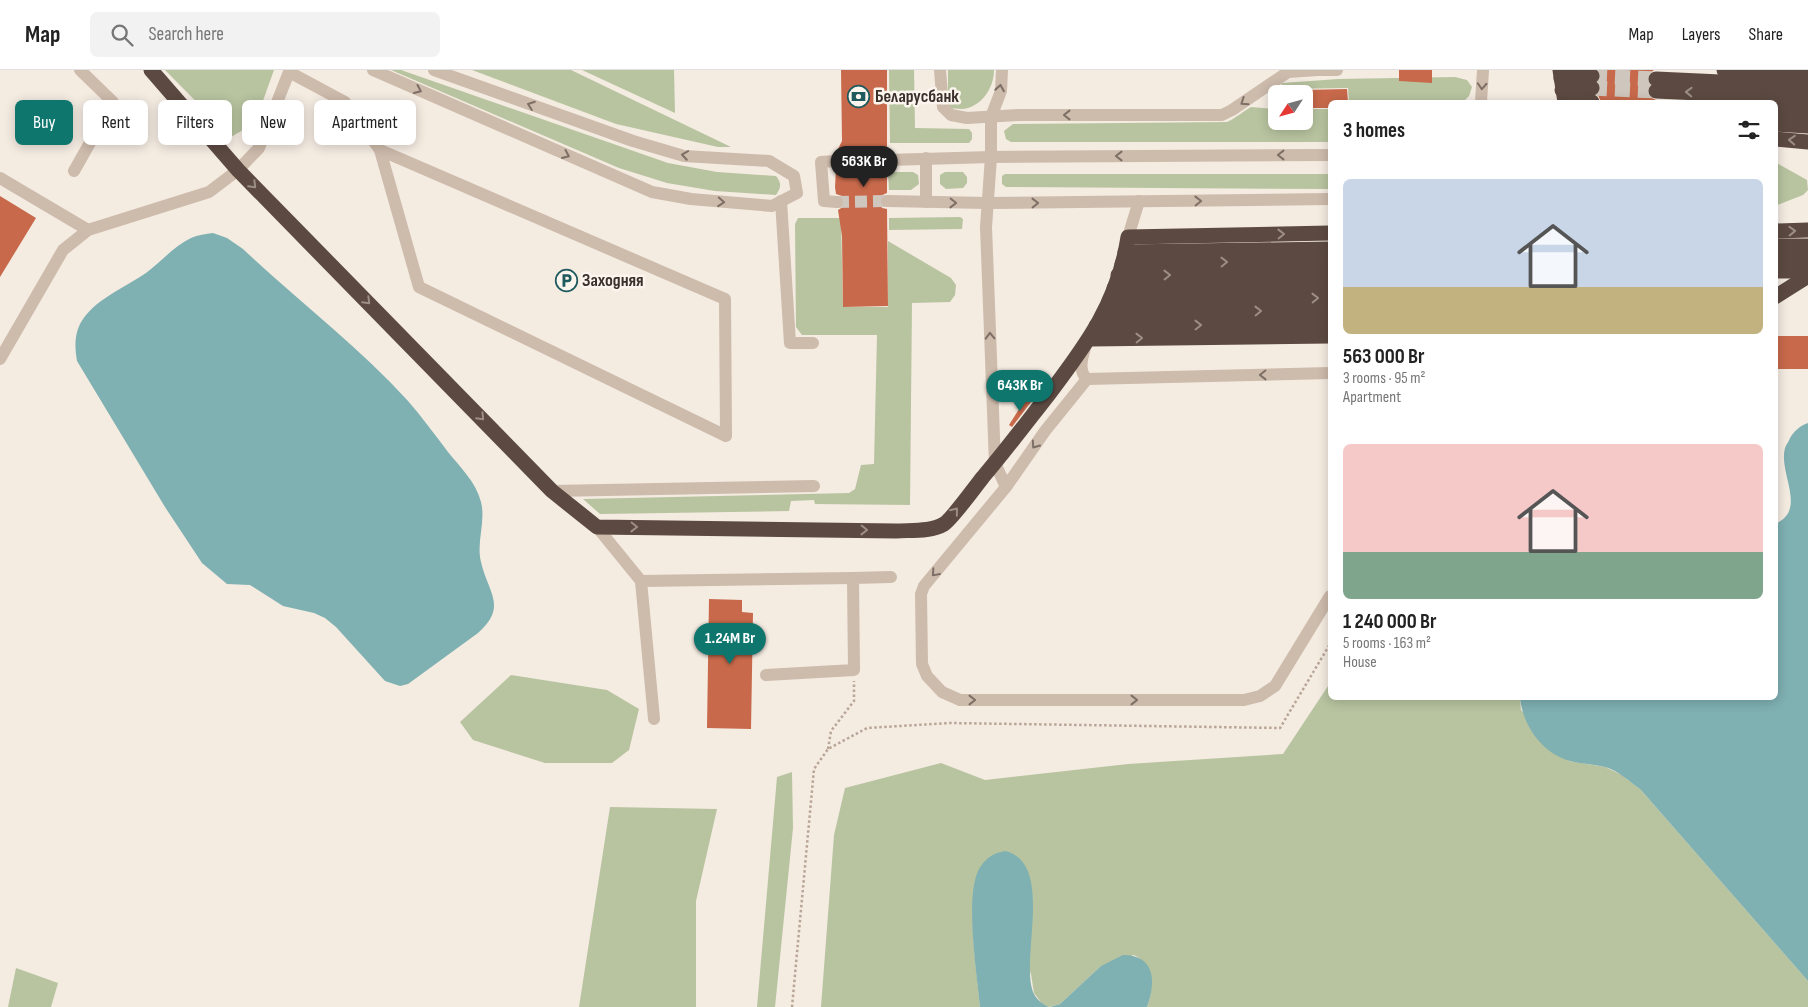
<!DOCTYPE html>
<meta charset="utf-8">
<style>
:root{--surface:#fff;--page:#f2f2f2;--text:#222;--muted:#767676;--line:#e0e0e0;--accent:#0f766e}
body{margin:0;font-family:"Sofia Sans Condensed",sans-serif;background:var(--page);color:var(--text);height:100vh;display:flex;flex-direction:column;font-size:19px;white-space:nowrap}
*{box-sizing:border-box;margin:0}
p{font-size:16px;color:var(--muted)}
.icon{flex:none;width:28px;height:28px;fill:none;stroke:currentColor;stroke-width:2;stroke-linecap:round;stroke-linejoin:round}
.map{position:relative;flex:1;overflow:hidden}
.side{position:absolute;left:1328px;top:30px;width:450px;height:600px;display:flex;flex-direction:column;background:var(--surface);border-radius:8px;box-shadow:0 2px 12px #0003}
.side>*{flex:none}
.banner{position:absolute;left:15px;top:30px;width:475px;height:45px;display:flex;gap:10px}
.needle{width:32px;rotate:234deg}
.buttons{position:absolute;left:1268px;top:15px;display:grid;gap:10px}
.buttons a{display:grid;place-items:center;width:45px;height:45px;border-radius:8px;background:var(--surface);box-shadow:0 2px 12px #0003;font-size:25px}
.price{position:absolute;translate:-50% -42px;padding:0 11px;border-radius:18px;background:var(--accent);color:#fff;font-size:16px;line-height:32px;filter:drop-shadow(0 1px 2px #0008)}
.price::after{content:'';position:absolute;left:50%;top:30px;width:15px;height:11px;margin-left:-8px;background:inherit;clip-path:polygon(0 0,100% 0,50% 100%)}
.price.current{background:#222;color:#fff}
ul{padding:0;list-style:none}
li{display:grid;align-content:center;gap:10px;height:265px;padding:0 15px}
li span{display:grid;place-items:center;height:155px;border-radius:8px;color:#555}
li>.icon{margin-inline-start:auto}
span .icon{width:90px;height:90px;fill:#fffc;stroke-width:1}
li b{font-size:21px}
h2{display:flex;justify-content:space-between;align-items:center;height:60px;padding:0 15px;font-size:21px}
.chip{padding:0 18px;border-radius:8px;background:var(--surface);box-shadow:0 2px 12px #0003;font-size:18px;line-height:45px}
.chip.current{background:var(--accent);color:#fff}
header{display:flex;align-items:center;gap:30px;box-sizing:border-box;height:70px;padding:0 25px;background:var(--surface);border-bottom:1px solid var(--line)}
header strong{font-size:24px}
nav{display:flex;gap:28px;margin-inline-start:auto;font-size:18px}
.search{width:350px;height:45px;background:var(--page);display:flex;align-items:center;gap:12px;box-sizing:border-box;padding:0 18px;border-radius:8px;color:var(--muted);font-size:19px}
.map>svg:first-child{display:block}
.green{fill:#b8c4a0}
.water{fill:#7fb0b2}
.building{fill:#c8694b}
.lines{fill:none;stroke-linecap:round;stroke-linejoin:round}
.minor-tunnel{stroke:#cfc6bd;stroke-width:12;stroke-dasharray:12 6;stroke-linecap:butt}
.highway-tunnel{stroke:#cfc6bd;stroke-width:15;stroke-dasharray:15 8;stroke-linecap:butt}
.path{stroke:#b9a596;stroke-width:2.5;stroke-dasharray:2.5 2.5;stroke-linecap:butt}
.minor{stroke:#cdbbac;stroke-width:12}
.highway{stroke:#5c4a42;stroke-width:15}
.oneway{stroke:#7d6f65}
.oneway2{stroke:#9c8e87}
.labels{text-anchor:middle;stroke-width:5;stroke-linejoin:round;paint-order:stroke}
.poi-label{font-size:18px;font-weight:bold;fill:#3b302b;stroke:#fbf5ee;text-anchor:start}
</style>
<header>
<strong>Map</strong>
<div class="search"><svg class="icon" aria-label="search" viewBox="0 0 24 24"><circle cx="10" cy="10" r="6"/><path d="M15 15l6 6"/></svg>Search here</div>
<nav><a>Map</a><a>Layers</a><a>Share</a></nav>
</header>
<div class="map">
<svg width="1808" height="937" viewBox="0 0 1808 937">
<rect width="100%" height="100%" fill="#f4ebe1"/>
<g class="green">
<path d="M165,0H274L255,53L231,67Z"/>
<path d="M391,0H401L668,93L717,102L776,106C782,113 781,118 776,125L715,121L667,113L619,98Z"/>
<path d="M472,0H571L731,77H718L616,54Z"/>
<path d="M583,0H674L675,43L582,0Z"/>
<path d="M889,0H914L915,58L969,59L972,63V69L969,73H890Z"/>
<path d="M948,0H994C994,16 984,33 968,38C962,40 954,38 948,38Z"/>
<path d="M1455,7L1467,10L1472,17L1469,26L1463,32H1349L1348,18L1281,19L1282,13L1338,9Z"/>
<path d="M1251,37L1276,39V51H1304V39H1330V72H1011L1006,69L1004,61L1013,54L1227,52C1236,48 1242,42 1251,37Z"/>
<path d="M1775,92L1807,110L1808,120L1803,125L1775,136Z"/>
<path d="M888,102H913L918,105L919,114L911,120H889Z"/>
<path d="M945,102H963L967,107V113L963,118L946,119L940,114V105Z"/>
<path d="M1005,104H1330V119L1006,117L1002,114V106Z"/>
<path d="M960,147L963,149L962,159L889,160V148Z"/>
<path d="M798,148H841L843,237H888V171L951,208L956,215L955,225L950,232L912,233L910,435L815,434L814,430L791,431L789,441L600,444L583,429L849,423L855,419L861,395L874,394L877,265H802L796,257L795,154Z"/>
<path d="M511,605L607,620L639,639L629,680L612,693H545L473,670L460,652Z"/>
<path d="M1330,613V628H1520L1521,640L1569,691L1605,697L1622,705L1641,720L1808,911V937H1147C1154,918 1154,895 1134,885L1101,896L1060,934L1049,937L1043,935L1034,923L1031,904L982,795C964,827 977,900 980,937H821L834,765L845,718L941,693L985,710L1128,694L1283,684Z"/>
<path d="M792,702L793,758L775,937H757L777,707Z"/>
<path d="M610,737L717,739L696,831V937H579Z"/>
<path d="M16,898L58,913L51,937H8Z"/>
</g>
<g class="water">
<path d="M213,163L227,168L243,179C297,230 358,276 408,331C422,347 435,365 448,382C460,397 476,412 481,432C486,452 476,472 481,492C488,523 508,536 478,563L408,614L400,616L385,611L336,557L325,548L314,543L283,536L250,515L227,514L202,493L165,437L77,291C75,279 74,266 80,254C93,230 124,218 146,203C161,192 174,176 191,168C198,165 206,164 213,163Z"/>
<path d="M1808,353V911L1641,720C1629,711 1619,701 1605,697C1593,694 1581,694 1570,691C1542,683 1523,656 1520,628H1775V454C1808,440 1778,403 1785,378C1786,375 1789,371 1790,368C1794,361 1801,355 1808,353Z"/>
<path d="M1005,781C1055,793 1020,888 1033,922C1036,929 1042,934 1049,937H980C977,904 965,830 978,801C984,789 993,783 1005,781Z"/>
<path d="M1123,885C1156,885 1156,913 1147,937H1050L1060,934L1101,896Z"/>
</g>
<g class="building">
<path d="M841,0H887V82L882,83L879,90L880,95L887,98V123L880,126L879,131L882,138L887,139L888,236L843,237L842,166L838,140L843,137L845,132L842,126L836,124L835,117L836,99L841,97L844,91L842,86L836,83L842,71Z"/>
<path d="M1399,0H1432V13L1399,11Z"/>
<path d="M1599,0H1654L1648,4L1647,9L1649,15L1647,21L1648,26L1656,30V32H1601L1598,25L1601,17L1599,12L1601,4Z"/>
<path d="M1347,19L1348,32H1330V38H1304V20Z"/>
<path d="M0,126L36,148L0,207Z"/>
<rect x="1775" y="266" width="33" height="33"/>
<path d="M1026,328L1031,332L1012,357L1009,355Z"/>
<path d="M709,529L742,530V542L753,543L751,659L707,658Z"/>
</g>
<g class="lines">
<g class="minor-tunnel">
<path d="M836,91L887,90"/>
<path d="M837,132L887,131"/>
</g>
<g class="highway-tunnel">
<path d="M1592,6L1656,9"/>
<path d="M1592,18L1656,21"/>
</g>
<g class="path">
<path d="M828,679L831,661L854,631V611"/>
<path d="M792,937L814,699L828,679L867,658L950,653L1280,658L1330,574"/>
</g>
<g class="minor">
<path d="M373,0L652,122L691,129L772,136L797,123L794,106L769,91L684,86L633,71L434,0"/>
<path d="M940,0L943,37L951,45L967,48L1018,45H1222L1232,40L1288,2L1318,0"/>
<path d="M1002,0L1001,21L991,47V87L986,157L995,393L1006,417"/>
<path d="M1318,0H1337"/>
<path d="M1481,32L1483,0"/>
<path d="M926,88V132"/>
<path d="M887,90L991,87L1330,85"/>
<path d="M836,91L821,92L824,131L837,132"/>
<path d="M74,101L113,32L80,0"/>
<path d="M0,108L88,160"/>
<path d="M781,131L790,273H813"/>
<path d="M887,131L987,133L1330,129"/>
<path d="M1128,167L1139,131"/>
<path d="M1085,278C1082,288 1078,301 1087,309L1330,303"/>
<path d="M0,289L63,180L88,160L209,122L238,100L259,78L289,2L345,32L380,80L725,229L726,366L419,217L380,80"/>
<path d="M1087,309L1045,361L1006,417L924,516L921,524L922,594L927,606L942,622L960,630H1244L1260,626L1275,616L1330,526"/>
<path d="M552,421L814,416"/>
<path d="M597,457L641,511L853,508"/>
<path d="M641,511L654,649"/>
<path d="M766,605L854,600L853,508L891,507"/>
</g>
<g class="highway">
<path d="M151,0L238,100L552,421L597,457L896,461C911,460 931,462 944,454C952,449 975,417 983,407C1006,380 1027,352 1049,324C1087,274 1118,232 1128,167L1330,163"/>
<path d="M1560,0L1565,32"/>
<path d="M1567,0L1592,6"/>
<path d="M1724,0L1808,5"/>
<path d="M1561,8L1592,18"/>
<path d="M1656,9L1808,16"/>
<path d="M1562,20L1592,32"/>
<path d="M1656,21L1808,28"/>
<path d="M1775,41L1808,42"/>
<path d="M1775,54L1808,56"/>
<path d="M1775,69L1808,72"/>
<path d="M1775,161L1808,160"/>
<path d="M1775,176H1808"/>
<path d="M1125,182L1330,179"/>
<path d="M1775,188L1808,189"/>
<path d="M1122,194L1330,190"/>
<path d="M1775,201H1793L1808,199"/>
<path d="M1118,205L1330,202"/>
<path d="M1114,218L1330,215"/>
<path d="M1775,227L1808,206"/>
<path d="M1109,231L1330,228"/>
<path d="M1104,243L1330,240"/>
<path d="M1096,256L1330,253"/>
<path d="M1090,269L1330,266"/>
</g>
</g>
<defs><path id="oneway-chevron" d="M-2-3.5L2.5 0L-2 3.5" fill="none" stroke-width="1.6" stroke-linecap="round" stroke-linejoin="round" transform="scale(1.25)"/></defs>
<g class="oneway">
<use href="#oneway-chevron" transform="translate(1482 16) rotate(93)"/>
<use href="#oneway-chevron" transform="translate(1000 18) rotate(-81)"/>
<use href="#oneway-chevron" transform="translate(418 20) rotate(24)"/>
<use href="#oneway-chevron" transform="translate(1244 32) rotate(146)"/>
<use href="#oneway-chevron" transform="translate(531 35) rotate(-160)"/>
<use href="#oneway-chevron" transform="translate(1067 45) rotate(180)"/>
<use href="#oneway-chevron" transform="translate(566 85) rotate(24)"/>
<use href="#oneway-chevron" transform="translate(685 85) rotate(-171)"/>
<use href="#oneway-chevron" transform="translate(1281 85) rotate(180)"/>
<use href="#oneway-chevron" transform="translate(1119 86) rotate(180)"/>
<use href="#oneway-chevron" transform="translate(1198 131) rotate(-1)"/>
<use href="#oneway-chevron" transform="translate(721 132) rotate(4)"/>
<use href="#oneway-chevron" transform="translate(953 133) rotate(1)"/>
<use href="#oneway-chevron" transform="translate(1035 133) rotate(-1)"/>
<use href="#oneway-chevron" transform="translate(990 266) rotate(-92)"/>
<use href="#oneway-chevron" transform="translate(1263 305) rotate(179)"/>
<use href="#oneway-chevron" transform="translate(1035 375) rotate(125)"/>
<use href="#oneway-chevron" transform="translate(935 503) rotate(131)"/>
<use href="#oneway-chevron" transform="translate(972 630)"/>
<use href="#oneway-chevron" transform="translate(1134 630)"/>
</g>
<g class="oneway2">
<use href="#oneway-chevron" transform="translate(1689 22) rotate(-178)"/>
<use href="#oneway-chevron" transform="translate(1792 70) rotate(-176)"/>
<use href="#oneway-chevron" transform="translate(253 115) rotate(45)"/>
<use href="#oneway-chevron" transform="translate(1792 161) rotate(-2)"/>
<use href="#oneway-chevron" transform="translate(1281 164) rotate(-1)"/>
<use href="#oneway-chevron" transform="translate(1224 192) rotate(-1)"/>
<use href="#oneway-chevron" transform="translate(1167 205) rotate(-1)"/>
<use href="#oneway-chevron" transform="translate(1315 228) rotate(-1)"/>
<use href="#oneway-chevron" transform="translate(367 231) rotate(45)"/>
<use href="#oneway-chevron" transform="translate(1258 241) rotate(-1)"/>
<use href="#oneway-chevron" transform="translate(1198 255) rotate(-1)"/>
<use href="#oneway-chevron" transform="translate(1139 268) rotate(-1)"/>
<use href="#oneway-chevron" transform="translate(481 347) rotate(46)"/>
<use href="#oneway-chevron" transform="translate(955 441) rotate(-51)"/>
<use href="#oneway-chevron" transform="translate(634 457) rotate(1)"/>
<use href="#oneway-chevron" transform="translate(864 460) rotate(1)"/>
</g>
<defs>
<symbol id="bank-ring" viewBox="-11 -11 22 22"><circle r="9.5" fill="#fbf5ee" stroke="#1f5a5e" stroke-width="1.5"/><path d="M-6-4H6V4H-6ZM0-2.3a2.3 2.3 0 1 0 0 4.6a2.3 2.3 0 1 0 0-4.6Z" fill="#1f5a5e"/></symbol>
<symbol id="parking-ring" viewBox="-11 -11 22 22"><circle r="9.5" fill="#fbf5ee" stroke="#1f5a5e" stroke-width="1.5"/><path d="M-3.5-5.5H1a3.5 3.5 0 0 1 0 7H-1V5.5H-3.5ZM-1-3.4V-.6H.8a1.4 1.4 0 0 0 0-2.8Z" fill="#1f5a5e"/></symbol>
</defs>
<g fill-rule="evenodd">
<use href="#bank-ring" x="846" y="14" width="25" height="25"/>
<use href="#parking-ring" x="554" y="198" width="25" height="25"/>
</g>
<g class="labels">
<g class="poi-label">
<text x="875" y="32">Беларусбанк</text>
<text x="582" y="216">Заходняя</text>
</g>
</g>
</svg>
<div class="buttons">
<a><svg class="needle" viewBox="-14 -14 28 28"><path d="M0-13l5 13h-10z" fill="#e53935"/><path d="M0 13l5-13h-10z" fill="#767676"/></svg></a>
</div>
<b class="price current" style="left:864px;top:118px">563K Br</b>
<b class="price" style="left:1020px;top:342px">643K Br</b>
<b class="price" style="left:730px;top:595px">1.24M Br</b>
<div class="banner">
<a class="chip current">Buy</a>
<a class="chip">Rent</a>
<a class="chip">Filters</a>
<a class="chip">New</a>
<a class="chip">Apartment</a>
</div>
<section class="side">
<h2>3 homes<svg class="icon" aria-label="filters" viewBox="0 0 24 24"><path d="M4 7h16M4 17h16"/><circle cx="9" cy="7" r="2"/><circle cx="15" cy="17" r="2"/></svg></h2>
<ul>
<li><span style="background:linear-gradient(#c9d6e8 70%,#c2b280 0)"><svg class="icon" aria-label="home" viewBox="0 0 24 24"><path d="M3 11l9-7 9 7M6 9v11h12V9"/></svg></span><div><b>563 000 Br</b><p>3 rooms · 95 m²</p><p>Apartment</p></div></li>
<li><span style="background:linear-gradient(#f6c9c9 70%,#7fa58c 0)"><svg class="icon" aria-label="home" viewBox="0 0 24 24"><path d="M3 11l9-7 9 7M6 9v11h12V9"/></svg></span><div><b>1 240 000 Br</b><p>5 rooms · 163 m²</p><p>House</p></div></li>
</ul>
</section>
</div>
